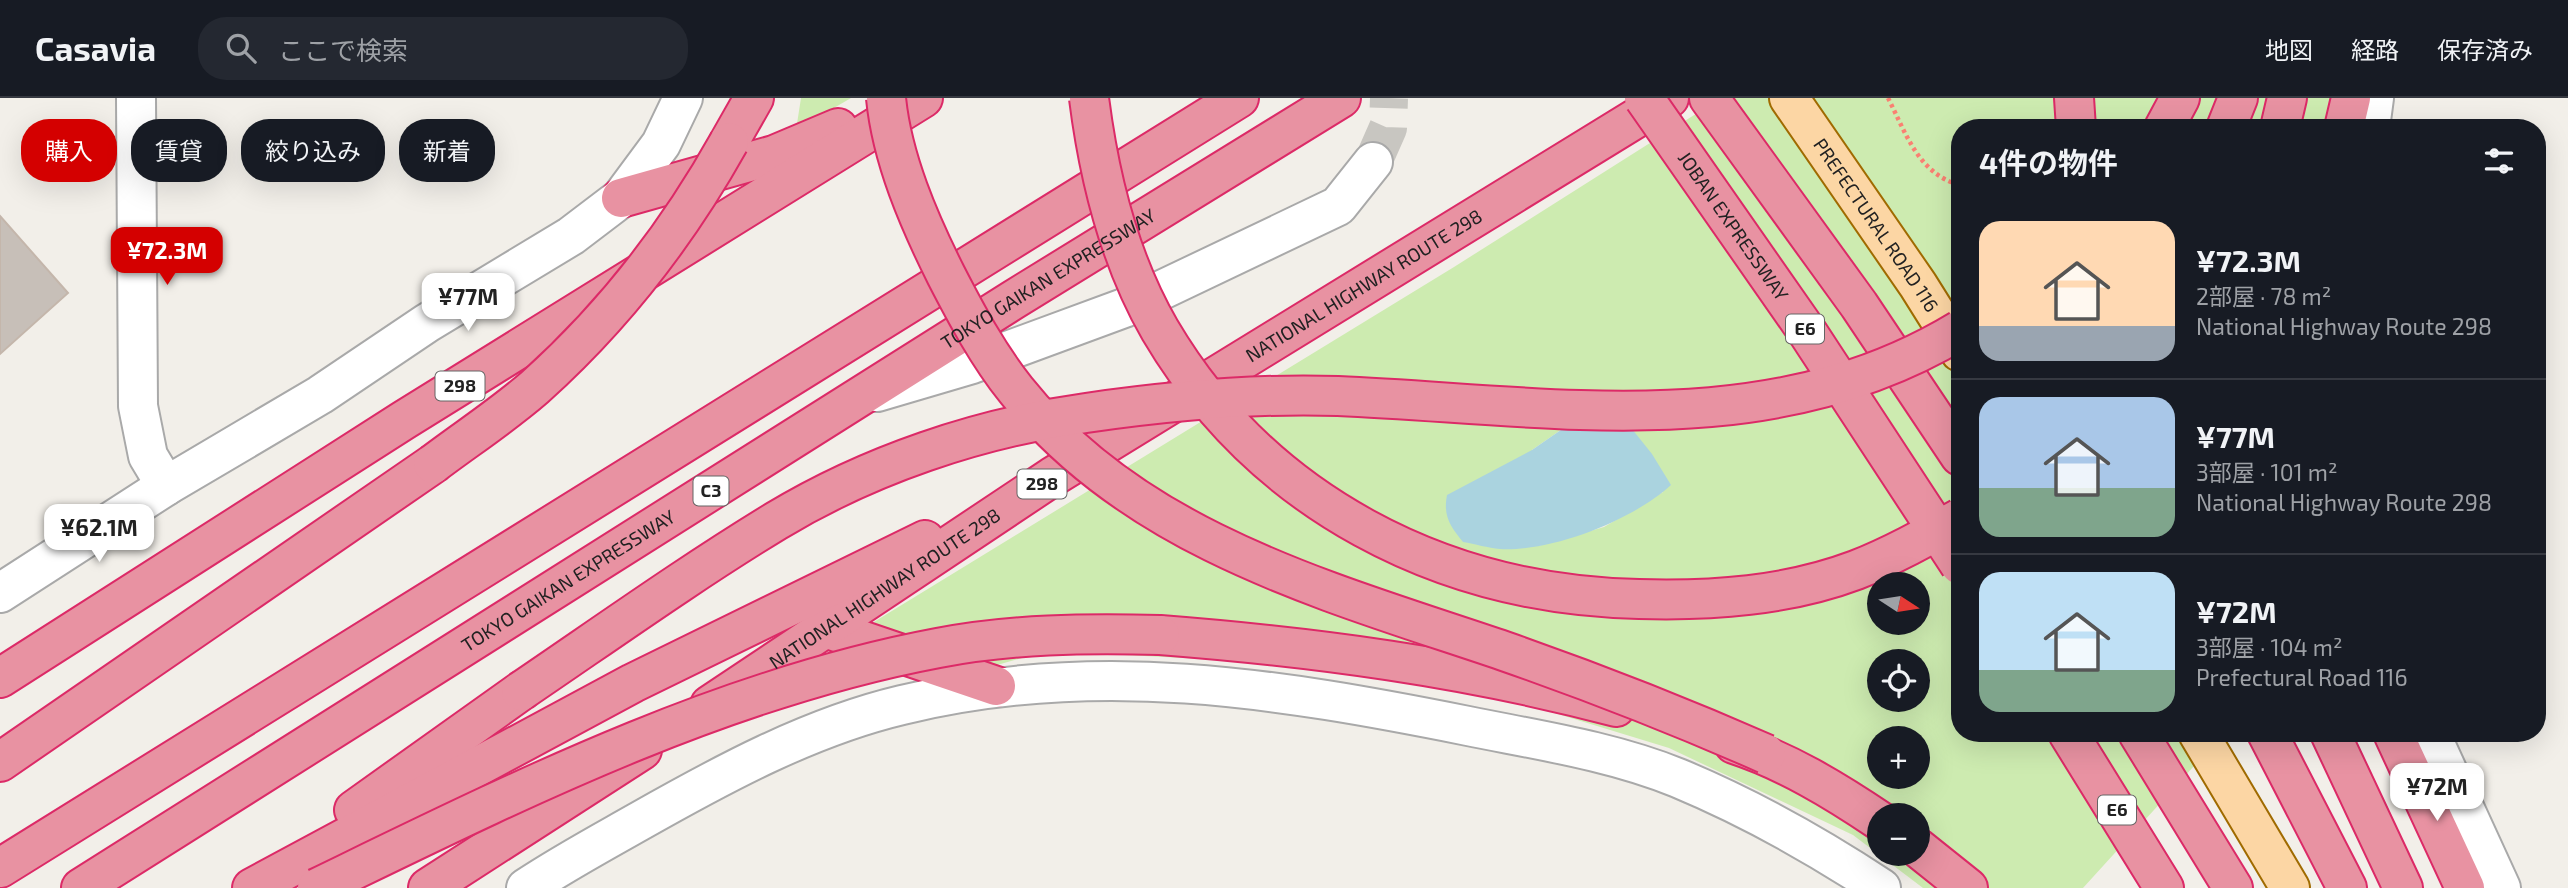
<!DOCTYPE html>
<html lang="ja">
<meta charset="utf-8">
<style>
:root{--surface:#171b24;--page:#242831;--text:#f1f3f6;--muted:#9ea1a6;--line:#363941;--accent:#d40000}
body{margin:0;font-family:"Exo 2","Noto Sans JP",sans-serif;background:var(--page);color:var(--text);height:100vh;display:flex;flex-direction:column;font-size:26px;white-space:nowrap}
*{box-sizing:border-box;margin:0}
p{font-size:23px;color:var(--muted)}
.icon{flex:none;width:38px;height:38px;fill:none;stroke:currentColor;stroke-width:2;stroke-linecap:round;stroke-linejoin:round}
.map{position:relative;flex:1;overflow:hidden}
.sheet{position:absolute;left:1951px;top:21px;width:595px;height:623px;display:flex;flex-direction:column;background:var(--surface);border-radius:28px;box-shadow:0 7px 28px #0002}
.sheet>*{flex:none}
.banner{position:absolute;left:21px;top:21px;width:665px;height:63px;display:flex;gap:14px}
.needle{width:46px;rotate:102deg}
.controls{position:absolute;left:1867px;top:474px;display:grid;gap:14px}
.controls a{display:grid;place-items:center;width:63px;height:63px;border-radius:50%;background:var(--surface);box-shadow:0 7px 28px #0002;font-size:35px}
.price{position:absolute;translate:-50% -60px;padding:0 16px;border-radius:14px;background:#fff;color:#222;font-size:23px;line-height:46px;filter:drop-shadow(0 2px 4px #0008)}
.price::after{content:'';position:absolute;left:50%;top:42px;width:21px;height:16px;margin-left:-10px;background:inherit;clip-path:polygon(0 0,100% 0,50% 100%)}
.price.selected{background:var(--accent);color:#fff}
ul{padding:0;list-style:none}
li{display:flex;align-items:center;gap:21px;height:175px;padding:0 28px}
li+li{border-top:2px solid var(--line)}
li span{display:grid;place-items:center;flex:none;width:196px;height:140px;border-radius:21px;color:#555}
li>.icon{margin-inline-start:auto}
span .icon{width:84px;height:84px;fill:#fffc;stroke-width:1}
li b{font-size:30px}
h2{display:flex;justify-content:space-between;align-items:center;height:84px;padding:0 28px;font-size:30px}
.tag{padding:0 24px;border-radius:28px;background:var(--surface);box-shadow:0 7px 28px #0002;font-size:24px;line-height:63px}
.tag.selected{background:var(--accent);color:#fff}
header{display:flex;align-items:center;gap:42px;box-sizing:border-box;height:98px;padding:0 35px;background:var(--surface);border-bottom:2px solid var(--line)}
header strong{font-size:33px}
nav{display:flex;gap:38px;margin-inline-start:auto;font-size:24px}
.search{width:490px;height:63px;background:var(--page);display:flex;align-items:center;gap:18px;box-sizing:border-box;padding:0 24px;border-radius:28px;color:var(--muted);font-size:26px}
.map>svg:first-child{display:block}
.grass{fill:#cdebb0;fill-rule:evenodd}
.water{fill:#aad3df}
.building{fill:#c7bfb8;stroke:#c4b6ab;stroke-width:2}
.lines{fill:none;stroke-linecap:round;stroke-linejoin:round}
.minor-tunnel{stroke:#c8c6c1;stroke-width:38;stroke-dasharray:38 19;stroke-linecap:butt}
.minor-casing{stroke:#a9a9a9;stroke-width:42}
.major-casing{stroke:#a06b00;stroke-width:42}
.highway-casing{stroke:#dc2a67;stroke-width:42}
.path{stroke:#fa8072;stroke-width:4.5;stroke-dasharray:3.5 3.5;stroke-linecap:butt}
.minor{stroke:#fff;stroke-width:38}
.major{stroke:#fcd6a4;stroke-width:38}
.highway{stroke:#e892a2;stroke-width:38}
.highway-bridge-casing{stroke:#dc2a67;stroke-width:42;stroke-linecap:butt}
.highway-bridge{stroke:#e892a2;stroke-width:38}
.labels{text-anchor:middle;stroke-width:6;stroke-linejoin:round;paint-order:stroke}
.shield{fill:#fff;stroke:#646464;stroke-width:2}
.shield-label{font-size:18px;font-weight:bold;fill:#222}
.street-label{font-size:19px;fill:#222;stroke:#fff}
</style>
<header>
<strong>Casavia</strong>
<div class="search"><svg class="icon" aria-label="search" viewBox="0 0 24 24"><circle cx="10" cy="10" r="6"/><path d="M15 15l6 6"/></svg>ここで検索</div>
<nav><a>地図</a><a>経路</a><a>保存済み</a></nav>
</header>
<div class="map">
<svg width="2568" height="790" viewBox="0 0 2568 790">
<rect width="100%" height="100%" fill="#f2efe9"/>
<g class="grass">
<path d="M801,0H851L796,32Z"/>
<path d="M1721,0H2366L2362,30H1960V635H2224L2083,790H1923L1853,737L1669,650L1535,609L1323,567L1046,553L966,576L851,538L1454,169ZM1581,318L1663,394L1604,429L1538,448L1532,352ZM1880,486H1918V525H1880ZM1880,564H1918V602H1880ZM1880,640H1918V679H1880ZM1880,718H1918V756H1880Z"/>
</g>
<path class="water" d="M1581,318L1624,321L1652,356L1671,387C1633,422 1552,454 1500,451C1488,450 1475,446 1463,444C1450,428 1443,418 1447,397L1532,352Z"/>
<path class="building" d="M0,118L68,195L0,256Z"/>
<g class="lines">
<path class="minor-tunnel" d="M1373,64L1388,30L1389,0"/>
<defs>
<g id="minor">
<path d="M136,0L138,308L148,358L166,388"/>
<path d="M2370,30L2374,0"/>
<path d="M877,294L972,266L1124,210L1338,108L1373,64"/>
<path d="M0,495L166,388L320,297L427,225L571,138L621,100L661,46L683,0"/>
<path d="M2430,635L2501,790"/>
<path d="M526,790C562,766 601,745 638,724C721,677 809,629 902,607C1095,560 1277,590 1468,628C1537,642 1612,653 1678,680C1750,710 1816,747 1881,790"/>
</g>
<g id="major">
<path id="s1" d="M1789,0L1918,187L1960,254"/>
<path d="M2198,635L2290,790"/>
</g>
<g id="highway">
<path d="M1709,0L1859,207L1960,358"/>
<path d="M2074,0L2076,30"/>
<path d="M2164,30L2180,0"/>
<path d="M2226,30L2238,0"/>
<path d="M2280,30L2287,0"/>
<path d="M2344,30L2351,0"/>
<path d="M729,44L754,0"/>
<path d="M621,100L774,57L838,30"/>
<path d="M828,531L996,588"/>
<path d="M1160,537C1314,549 1466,569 1616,609"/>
<path d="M0,580L404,322L923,0"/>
<path id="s2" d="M710,607L1052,379L1669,0"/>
<path d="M2068,635L2164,790"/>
<path d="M2138,635L2233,790"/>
<path d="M2267,635L2347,790"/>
<path d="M2330,635L2403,790"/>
<path d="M2393,635L2465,790"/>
<path d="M1734,646C1786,663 1834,692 1880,723"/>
<path d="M0,664L433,366"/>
<path d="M354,712L521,593"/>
<path d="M1918,750L1968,790"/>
<path d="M0,770L1239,0"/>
<path id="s3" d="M81,790L1013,202L1341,0"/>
<path d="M252,790L633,585L925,442"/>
<path d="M428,790L642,652"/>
</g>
</defs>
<use href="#minor" class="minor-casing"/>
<use href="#major" class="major-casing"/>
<use href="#highway" class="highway-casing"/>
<path class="path" d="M1888,0C1906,35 1918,76 1960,87"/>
<use href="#minor" class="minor"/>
<use href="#major" class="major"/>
<use href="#highway" class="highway"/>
<defs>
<g id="highway-bridge">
<path d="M886,0C892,61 919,123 946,177C966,216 988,257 1016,292C1136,443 1330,494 1504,553C1593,584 1680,618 1766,656"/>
<path d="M1089,0C1099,79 1120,163 1160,232C1262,405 1442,497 1639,501C1712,503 1787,498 1856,472C1892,458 1926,439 1960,420"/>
<path id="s4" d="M1644,0L1806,232L1960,467"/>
<path d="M433,366C466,341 503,317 535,289C614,218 677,137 729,44"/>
<path d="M521,593C605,536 689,476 776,423C869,367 978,330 1086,315C1169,303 1254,295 1338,298C1551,307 1767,349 1960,232"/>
<path d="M317,790C515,694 720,591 938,550C1010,536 1086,535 1160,537"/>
</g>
</defs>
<use href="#highway-bridge" class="highway-bridge-casing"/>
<use href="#highway-bridge" class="highway-bridge"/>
</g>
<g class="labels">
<g class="shield">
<rect x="1786" y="216.5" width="38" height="29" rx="5"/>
<rect x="435.5" y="273.5" width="49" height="29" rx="5"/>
<rect x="1017.5" y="371.5" width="49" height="29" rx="5"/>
<rect x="693.5" y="378.5" width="35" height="29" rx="5"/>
<rect x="2098" y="697.5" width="38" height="29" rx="5"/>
</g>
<g class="shield-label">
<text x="1805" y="237">E6</text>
<text x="460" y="294">298</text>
<text x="1042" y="392">298</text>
<text x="711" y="399">C3</text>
<text x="2117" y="718">E6</text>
</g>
<g class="street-label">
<text dy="7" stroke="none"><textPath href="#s1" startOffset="154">PREFECTURAL ROAD 116</textPath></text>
<text dy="7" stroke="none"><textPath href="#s4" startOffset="156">JOBAN EXPRESSWAY</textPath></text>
<text dy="7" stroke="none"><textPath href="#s3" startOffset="1143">TOKYO GAIKAN EXPRESSWAY</textPath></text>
<text dy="7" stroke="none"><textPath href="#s2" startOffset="777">NATIONAL HIGHWAY ROUTE 298</textPath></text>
<text dy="7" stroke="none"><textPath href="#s3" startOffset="576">TOKYO GAIKAN EXPRESSWAY</textPath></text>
<text dy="7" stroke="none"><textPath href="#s2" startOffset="210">NATIONAL HIGHWAY ROUTE 298</textPath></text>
</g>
</g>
</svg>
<div class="controls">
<a><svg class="needle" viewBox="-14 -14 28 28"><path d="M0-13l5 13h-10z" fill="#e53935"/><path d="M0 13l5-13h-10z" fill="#9ea1a6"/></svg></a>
<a><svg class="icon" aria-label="locate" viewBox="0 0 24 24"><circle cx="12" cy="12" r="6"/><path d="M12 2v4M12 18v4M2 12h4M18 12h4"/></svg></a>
<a>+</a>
<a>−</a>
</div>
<b class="price selected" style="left:167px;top:189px">¥72.3M</b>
<b class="price" style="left:468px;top:235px">¥77M</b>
<b class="price" style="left:99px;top:466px">¥62.1M</b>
<b class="price" style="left:2437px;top:725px">¥72M</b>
<div class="banner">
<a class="tag selected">購入</a>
<a class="tag">賃貸</a>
<a class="tag">絞り込み</a>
<a class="tag">新着</a>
</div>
<section class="sheet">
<h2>4件の物件<svg class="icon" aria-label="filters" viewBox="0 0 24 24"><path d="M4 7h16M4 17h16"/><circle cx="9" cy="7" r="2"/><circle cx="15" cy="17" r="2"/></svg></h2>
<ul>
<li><span style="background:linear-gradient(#ffd9b3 75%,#9aa5b1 0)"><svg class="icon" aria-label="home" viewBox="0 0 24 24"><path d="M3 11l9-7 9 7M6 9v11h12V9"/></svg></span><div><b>¥72.3M</b><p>2部屋 · 78 m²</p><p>National Highway Route 298</p></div></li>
<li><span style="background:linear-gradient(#a9c7e8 65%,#7fa58c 0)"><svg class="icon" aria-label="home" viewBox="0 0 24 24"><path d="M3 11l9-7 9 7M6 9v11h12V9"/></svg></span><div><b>¥77M</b><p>3部屋 · 101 m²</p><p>National Highway Route 298</p></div></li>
<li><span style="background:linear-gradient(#bfe0f5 70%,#7fa58c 0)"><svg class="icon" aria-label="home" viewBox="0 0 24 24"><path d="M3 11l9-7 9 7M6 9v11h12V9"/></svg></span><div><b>¥72M</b><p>3部屋 · 104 m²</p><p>Prefectural Road 116</p></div></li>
</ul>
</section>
</div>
